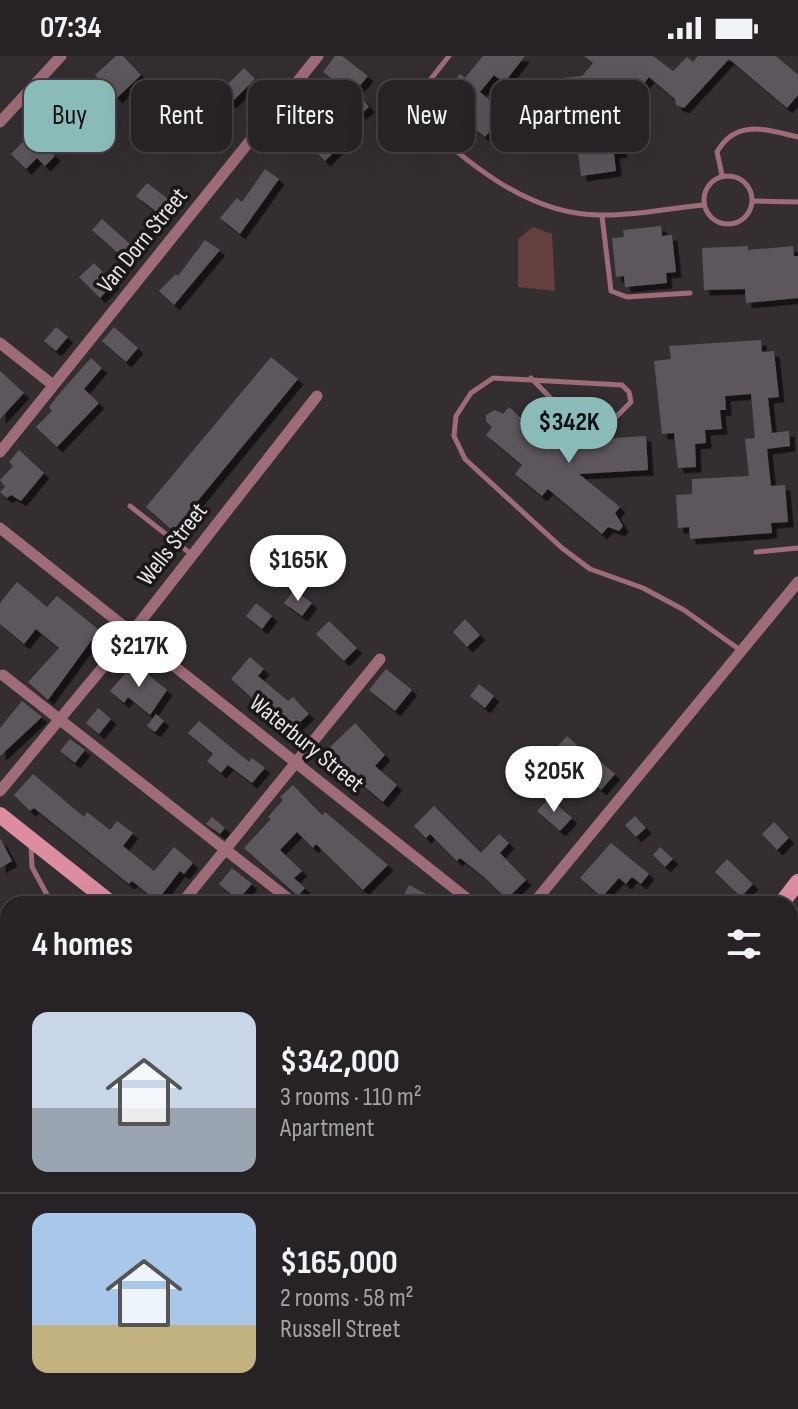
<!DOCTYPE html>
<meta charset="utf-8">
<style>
:root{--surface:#272225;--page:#332f32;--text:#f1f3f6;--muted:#a4a4a7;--line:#433f42;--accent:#8bbbb9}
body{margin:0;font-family:"Sofia Sans Condensed",sans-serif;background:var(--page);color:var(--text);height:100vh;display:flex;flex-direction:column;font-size:30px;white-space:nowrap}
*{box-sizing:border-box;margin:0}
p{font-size:26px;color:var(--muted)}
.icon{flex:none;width:44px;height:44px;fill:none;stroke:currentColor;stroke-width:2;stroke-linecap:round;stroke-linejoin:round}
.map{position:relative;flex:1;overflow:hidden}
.sheet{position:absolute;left:0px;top:840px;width:798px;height:514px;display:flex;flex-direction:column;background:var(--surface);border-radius:24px 24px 0 0;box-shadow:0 8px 32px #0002,0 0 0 2px var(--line)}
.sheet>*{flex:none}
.guide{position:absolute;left:24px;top:24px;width:750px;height:72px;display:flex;gap:16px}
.price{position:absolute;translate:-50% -68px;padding:0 18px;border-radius:28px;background:#fff;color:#222;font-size:26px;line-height:52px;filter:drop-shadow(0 2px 4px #0008)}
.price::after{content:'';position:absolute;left:50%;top:48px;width:24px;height:18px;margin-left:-12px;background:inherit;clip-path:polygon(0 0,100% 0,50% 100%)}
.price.on{background:var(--accent);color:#111}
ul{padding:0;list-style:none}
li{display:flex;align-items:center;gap:24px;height:200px;padding:0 32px}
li+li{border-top:2px solid var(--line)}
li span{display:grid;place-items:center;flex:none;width:224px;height:160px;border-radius:16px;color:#555}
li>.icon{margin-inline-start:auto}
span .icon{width:96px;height:96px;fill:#fffc;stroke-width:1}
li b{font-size:34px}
h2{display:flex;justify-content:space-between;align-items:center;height:96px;padding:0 32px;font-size:34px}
.tag{padding:0 28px;border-radius:16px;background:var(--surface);box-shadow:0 8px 32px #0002,0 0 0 2px var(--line);font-size:28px;line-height:72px}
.tag.on{background:var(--accent);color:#111}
.status{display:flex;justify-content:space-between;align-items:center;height:56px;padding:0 40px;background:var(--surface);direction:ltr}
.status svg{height:22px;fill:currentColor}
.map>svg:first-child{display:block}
.green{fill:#653f3d}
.building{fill:#5d575d;filter:url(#shadow)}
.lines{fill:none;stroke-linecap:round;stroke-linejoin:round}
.lane{stroke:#9e6c78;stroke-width:5}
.street{stroke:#9e6c78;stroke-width:11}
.secondary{stroke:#dc8da0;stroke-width:16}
.labels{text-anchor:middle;stroke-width:7;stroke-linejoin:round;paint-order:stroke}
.street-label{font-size:24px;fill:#e9e5e7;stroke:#1a1718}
</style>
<div class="status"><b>07:34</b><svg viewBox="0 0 49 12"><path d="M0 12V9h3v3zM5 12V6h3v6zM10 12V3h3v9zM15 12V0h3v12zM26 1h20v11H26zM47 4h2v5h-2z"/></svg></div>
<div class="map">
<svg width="798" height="1353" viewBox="0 0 798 1353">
<defs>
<filter id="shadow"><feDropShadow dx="5.5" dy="5.5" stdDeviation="0" flood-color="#0009"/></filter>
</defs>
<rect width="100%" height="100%" fill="#342e31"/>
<path class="green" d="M533,171L552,178L555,235L518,231V183Z"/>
<g class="building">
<path d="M116,0H123L141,19L117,42L95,19Z"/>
<path d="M335,0H342L368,20L358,32L346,23L341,30L323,16Z"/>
<path d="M483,0H525L504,27L494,19L480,36L505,57L485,81L439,44L460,18L465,22Z"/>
<path d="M584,0H653L673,15L687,1L693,6L698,0H776L798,19V39L787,52L729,3L684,52L676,49L675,43L649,21L635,39L625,32L614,45L622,96L614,97L616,115L581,120L575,73L563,64L517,70L513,35L535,33L534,25L582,20L593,7Z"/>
<path d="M244,12L255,23L231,47L220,36Z"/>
<path d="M75,34L91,50L79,61L64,45Z"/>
<path d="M361,41L369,51L361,58L353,48Z"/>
<path d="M306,45L318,58L312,64L340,90L325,105L286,65Z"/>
<path d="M198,62L211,75L195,92L181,79Z"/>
<path d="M32,76L55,100L45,110L37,102L26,113L11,98Z"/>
<path d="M265,113L279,123L240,178L220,162L237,142L242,146Z"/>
<path d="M147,127L168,143L158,157L136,140Z"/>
<path d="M102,163L131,189L121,200L92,174Z"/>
<path d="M661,170L662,180L672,179L676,216L666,217L667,227L625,231L624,220L616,221L612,182L624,181L623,174Z"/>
<path d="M205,184L220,194L174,249L159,235L176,218L178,220Z"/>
<path d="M748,190V194L793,190L794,200H798V242L746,247L745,233L704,234L702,192Z"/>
<path d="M94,207L114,227L100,242L79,221Z"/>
<path d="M56,271L68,281L56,295L44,285Z"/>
<path d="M114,271L138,292L126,306L102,285Z"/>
<path d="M761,284L762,296L774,295L779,341L768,342L772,377L789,375L790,390L767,393L771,430L785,429L788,466L771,467L772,477L690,483L689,471L678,472L676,439L692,438V423L749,420L745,383L755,382L751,338L725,340L726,354H720L722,373L705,374L706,387L695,388L696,411L678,412L674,377L662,378L654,305L671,303L669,290Z"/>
<path d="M271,301L298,323L173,475L146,451Z"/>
<path d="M91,302L102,312L84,333L99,347L57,391L36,371L52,355L49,351L59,338Z"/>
<path d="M0,315L24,337L0,363Z"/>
<path d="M509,351L546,386L646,380L648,414L579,418L620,451L615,457L623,470L619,475L608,471L602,478L548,433L542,440L515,418L522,409L486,379L492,371L486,365V359L495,354L503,358Z"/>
<path d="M19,394L44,417L21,445L11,439L7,442L0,436L5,431L0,424L13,410L9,406Z"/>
<path d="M17,526L47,551L57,540L99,574L48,644L28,626L59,592L36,573L24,588L0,568V547Z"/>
<path d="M294,534L312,547L302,560L284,547Z"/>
<path d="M256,547L272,560L262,573L246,560Z"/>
<path d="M465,563L480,579L467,591L453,576Z"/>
<path d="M329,565L357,592L344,605L316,578Z"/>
<path d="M250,601L264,613L258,620L288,645L293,641L309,658L289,676L231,623Z"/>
<path d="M134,607L167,634L150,659L128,641L124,647L110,635Z"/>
<path d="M386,613L412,634L395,655L369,634Z"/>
<path d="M479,628L494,640L485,652L470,640Z"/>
<path d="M22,645L42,661L0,700V672Z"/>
<path d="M98,652L111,663L99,678L86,667Z"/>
<path d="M156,658L164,665L155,676L147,670Z"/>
<path d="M199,665L249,706L252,702L265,712L252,727L228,709L221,717L207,705L213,698L188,677Z"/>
<path d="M355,667L385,699L375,710L397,729L383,746L324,697Z"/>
<path d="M567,680L577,689L568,699L558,690Z"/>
<path d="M70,683L85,694L75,707L60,695Z"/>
<path d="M597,703L615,718L601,734L584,719Z"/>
<path d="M33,718L84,761L87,756L110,774L117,765L133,777L123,790L154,815L174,791L193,807L184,818L180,815L157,845L132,825L129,828L34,752L30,755L14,739Z"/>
<path d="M293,729L322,759L325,756L388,809L363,834L316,788L313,792L297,776L280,794L302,815L294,822L305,832L298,840L244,792L271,763L268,761L283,744L280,741Z"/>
<path d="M549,742L572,762L560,775L537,755Z"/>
<path d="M434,750L481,797L499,778L509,787L500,797L526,824L507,843L484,821L460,802L457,805L430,778L426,782L414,770Z"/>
<path d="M635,760L646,772L636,781L625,769Z"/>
<path d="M212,761L225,772L220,778L206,768Z"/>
<path d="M774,766L789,782L777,794L762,778Z"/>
<path d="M0,782L12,805L0,812Z"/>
<path d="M611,787L649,818L641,828L632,821L626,828L619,822L602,841L580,822Z"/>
<path d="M660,791L673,803L665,811L653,799Z"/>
<path d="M727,803L753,828L741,841L715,816Z"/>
<path d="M232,812L252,828L238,844L219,828Z"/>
<path d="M409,829L445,848H399Z"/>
</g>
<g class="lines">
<g class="lane">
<path d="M449,0L419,38L416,60C467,106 527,159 600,159C634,160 669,152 703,149"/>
<path d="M722,119L717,96C736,62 767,74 798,81"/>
<circle cx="728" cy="144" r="24"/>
<path d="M753,145L798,146"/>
<path d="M602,160L611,235L627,241L690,237"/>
<path d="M531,322L571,363L616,361L631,346L629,336L622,329L493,322L471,337L456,360L454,380L465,403L562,492L590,513L643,532L684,554L740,594"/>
<path d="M130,450L191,498"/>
<path d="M756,496L798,492"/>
<path d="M31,789L32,811L52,848"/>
<path d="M0,1311L8,1308"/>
<path d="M307,1346L311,1353"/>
<path d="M542,1346L545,1353"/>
</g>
<g class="street">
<path d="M0,66L61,0"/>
<path d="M0,287L53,329"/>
<path d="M0,396L318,0"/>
<path d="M0,472L474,848"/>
<path d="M3,619L295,848"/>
<path d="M0,735L133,575L317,340"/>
<path d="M181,848L380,603"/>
<path d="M533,848L798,526"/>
<path d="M790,896L798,903"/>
<path d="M790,1070L798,1066"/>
<path d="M0,1186L8,1183"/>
<path d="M790,1186L798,1182"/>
<path d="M790,1300L798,1296"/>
<path d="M421,1346L424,1353"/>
<path d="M677,1353L695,1346"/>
</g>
<g class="secondary">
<path d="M0,759L112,848"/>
<path d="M781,848L798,826"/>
<path d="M0,982L8,998"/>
<path d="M723,1346L732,1353"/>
<path d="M198,1353L212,1346"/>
</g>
</g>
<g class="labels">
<g class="street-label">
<text transform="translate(142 184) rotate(-51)" y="8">Van Dorn Street</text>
<text transform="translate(172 488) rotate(-52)" y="8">Wells Street</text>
<text transform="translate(307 687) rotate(39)" y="8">Waterbury Street</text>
</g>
</g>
</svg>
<b class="price on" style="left:569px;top:409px">$342K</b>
<b class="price" style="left:298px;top:547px">$165K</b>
<b class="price" style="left:139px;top:633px">$217K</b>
<b class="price" style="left:554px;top:758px">$205K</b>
<div class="guide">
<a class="tag on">Buy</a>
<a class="tag">Rent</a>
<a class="tag">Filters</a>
<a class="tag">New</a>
<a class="tag">Apartment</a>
</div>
<section class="sheet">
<h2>4 homes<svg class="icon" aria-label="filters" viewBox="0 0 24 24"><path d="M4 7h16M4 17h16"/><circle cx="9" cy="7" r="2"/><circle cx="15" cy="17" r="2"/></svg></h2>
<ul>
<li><span style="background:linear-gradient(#c9d6e8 60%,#9aa5b1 0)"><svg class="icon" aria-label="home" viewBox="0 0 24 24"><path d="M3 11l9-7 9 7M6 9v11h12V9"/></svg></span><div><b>$342,000</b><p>3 rooms · 110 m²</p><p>Apartment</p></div></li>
<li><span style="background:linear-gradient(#a9c7e8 70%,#c2b280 0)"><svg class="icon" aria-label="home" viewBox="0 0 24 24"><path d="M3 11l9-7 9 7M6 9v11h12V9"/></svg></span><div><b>$165,000</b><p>2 rooms · 58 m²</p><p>Russell Street</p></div></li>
</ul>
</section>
</div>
